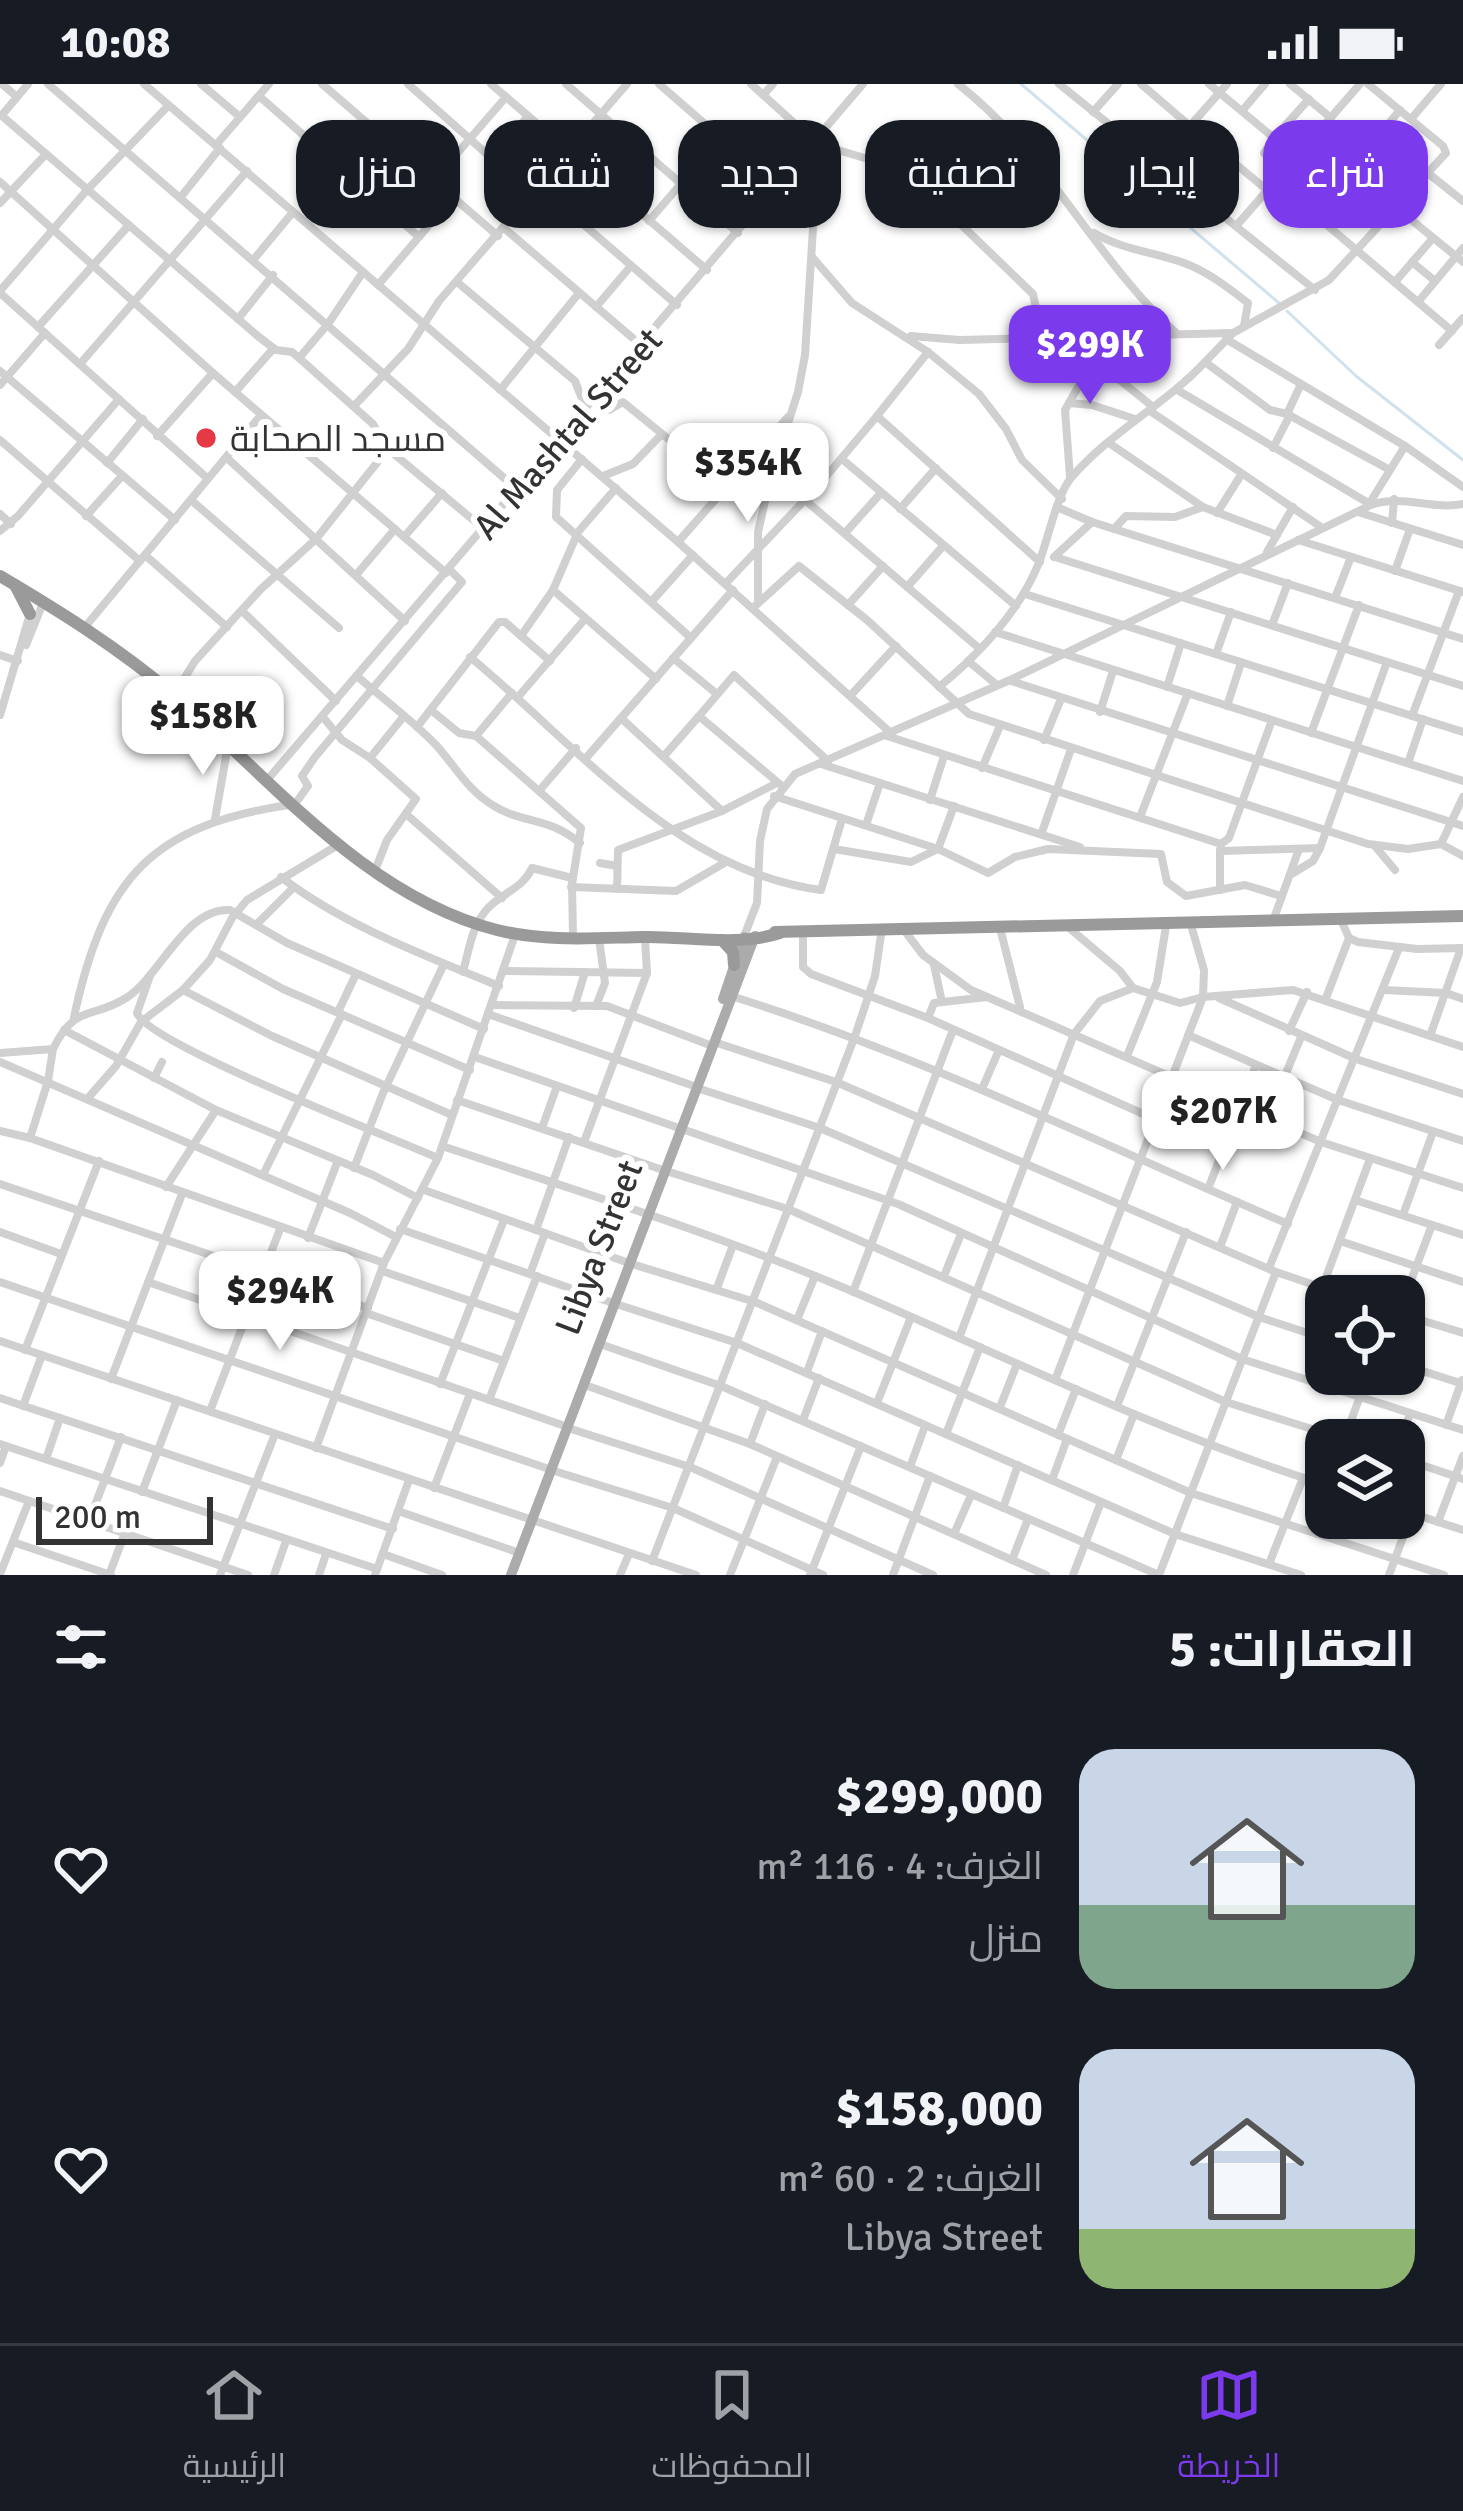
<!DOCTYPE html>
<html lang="ar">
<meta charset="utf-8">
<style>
:root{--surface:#171b24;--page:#242831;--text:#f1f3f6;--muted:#9ea1a6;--line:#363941;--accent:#7c3aed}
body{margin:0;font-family:Signika,Cairo,sans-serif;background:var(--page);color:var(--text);direction:rtl;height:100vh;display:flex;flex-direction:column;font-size:45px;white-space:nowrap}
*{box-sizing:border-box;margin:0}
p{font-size:39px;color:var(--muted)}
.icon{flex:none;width:66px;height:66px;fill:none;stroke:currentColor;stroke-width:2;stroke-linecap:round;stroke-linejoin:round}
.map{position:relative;height:1491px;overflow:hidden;direction:ltr}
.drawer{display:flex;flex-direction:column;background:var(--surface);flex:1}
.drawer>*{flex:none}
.guide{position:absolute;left:36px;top:36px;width:1392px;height:108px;direction:rtl;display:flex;gap:24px}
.tools{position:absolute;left:1305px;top:1191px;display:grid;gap:24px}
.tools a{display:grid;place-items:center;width:120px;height:120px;border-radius:24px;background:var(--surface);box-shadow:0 3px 9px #0004;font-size:60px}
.scale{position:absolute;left:36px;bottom:30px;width:177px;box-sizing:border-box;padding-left:12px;border:6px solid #333;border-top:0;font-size:33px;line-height:42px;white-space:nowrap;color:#333;-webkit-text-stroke:9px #fff;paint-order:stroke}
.price{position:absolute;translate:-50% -102px;padding:0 27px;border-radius:24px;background:#fff;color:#222;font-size:39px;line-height:78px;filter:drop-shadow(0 3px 6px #0008)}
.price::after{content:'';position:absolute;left:50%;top:72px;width:36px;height:27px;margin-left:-18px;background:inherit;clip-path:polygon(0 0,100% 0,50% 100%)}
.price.active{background:var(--accent);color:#fff}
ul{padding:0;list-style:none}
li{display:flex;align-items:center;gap:36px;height:300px;padding:0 48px}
li span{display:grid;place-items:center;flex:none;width:336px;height:240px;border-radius:36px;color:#555}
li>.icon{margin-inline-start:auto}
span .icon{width:144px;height:144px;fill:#fffc;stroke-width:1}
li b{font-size:51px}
h2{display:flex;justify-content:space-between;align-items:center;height:144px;padding:0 48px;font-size:51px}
.pill{padding:0 42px;border-radius:36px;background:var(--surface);box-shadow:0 3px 9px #0004;font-size:42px;line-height:108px}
.pill.active{background:var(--accent);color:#fff}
.status{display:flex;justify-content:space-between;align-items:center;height:84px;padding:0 60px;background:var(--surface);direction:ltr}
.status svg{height:33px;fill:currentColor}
.tabs{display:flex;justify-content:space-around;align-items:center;height:168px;border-top:3px solid var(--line);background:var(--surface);font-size:33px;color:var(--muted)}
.tabs a{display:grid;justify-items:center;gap:6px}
.tabs .active{color:var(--accent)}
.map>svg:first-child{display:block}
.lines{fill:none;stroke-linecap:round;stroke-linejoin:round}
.stream{stroke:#cfe2ee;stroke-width:3}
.minor{stroke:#d0d0d0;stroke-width:8}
.major{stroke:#ababab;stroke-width:10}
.highway{stroke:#9a9a9a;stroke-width:12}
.poi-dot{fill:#e63946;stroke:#fff;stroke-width:4.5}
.labels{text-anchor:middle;stroke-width:12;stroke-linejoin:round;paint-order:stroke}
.street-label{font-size:36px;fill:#333;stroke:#fff}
.poi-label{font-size:36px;fill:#333;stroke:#fff;text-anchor:start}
</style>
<div class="status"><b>10:08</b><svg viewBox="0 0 49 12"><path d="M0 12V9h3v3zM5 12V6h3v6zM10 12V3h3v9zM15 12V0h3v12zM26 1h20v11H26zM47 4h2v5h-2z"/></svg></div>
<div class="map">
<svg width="1463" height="1491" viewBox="0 0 1463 1491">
<rect width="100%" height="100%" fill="#fff"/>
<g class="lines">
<g class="stream">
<path d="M1021,0L1279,219"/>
<path d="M1287,227L1356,292L1463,376"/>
</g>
<g class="minor">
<path d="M2,0L17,13"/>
<path d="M48,0L518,406"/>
<path d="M144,0L678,458L892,650"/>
<path d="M201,0L240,33"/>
<path d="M322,0L498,152"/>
<path d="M408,0L533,111"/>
<path d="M491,0L707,186"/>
<path d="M566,0L738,149"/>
<path d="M659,0L736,67L772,109"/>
<path d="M751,0L814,57"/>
<path d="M958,0C1047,69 1094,174 1176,249"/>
<path d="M1059,0L1315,206"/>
<path d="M1141,0L1190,42L1227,0"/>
<path d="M1209,0L1274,54L1264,69L1284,88"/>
<path d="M1290,0L1331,34"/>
<path d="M764,10L773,0"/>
<path d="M259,12L419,153"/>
<path d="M1242,27L1265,0"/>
<path d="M1093,28L1118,0"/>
<path d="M2,31L28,0"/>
<path d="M2,32L259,253L276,266L292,268L299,274L373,340L388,365L484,445"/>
<path d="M1411,35L1441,0"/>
<path d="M1190,42L1267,106"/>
<path d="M819,51L838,66L891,82L920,101L1033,210L1042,252"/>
<path d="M1274,54L1309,15"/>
<path d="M216,61L269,0"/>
<path d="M1307,61L1345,92"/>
<path d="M493,76L528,32"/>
<path d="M1429,90L1463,117"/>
<path d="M434,96L506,13"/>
<path d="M1275,97L1452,247"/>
<path d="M0,98L213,289L446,489"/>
<path d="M540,103L677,221"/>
<path d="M180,114L220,64"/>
<path d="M0,119L46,70"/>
<path d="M1398,125L1463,178"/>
<path d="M1313,129L1400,26"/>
<path d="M649,137L721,53"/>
<path d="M1237,141L1360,0"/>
<path d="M504,144L642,262"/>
<path d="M1094,149C1123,166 1154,168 1184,179C1207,187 1230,205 1248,219L1244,242"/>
<path d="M813,174L852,219L928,268L979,310L1006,345L1022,376L1062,415"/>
<path d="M254,175L293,128"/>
<path d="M1412,178L1435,197"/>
<path d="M457,198L575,297L586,325"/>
<path d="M1395,198L1433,154"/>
<path d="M378,201L453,113"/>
<path d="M0,207L87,106L168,22"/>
<path d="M0,209L207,394"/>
<path d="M1418,218L1463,164"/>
<path d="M596,223L630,183"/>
<path d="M238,235L273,191"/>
<path d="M38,243L129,141"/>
<path d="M911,252L960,256L1231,249"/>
<path d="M1226,255L1405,362L1463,403"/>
<path d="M1439,261L1463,234"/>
<path d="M299,274L328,240L363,188"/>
<path d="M1094,275L1153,323"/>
<path d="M80,280L247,87"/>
<path d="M0,287L175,436"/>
<path d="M1301,300L1287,330L1390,386"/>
<path d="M0,301L45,249"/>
<path d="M500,306L579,209"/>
<path d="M1179,307L1370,420"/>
<path d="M235,308L273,265"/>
<path d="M596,315L609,326L623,318L726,402"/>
<path d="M1069,319L1092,321L1135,335"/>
<path d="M354,322L408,265L439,217L627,0"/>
<path d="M1150,327L1321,443"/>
<path d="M1287,330L1270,326L1205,278L1233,249L1329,196L1446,69L1443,62L1368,0"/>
<path d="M877,332L928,268"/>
<path d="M157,352L213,289"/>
<path d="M0,356L140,477"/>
<path d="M1109,359L1203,423L1277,451"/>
<path d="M1273,364L1290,331"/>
<path d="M227,374L405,537"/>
<path d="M582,375L557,406L556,433L691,554"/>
<path d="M842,375L1016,522"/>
<path d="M107,379L143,335"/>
<path d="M603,392L633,380L661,351"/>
<path d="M1070,393L1065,326L1094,275L1115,250"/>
<path d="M191,416L339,544"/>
<path d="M805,416L980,565"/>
<path d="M1369,420L1405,362"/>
<path d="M1059,424L1092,438L1463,555"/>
<path d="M900,425L936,384"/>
<path d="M1358,428L1463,461"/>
<path d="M1217,429L1241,391"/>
<path d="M0,430L11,440"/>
<path d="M86,432L122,392"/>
<path d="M1392,439L1394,415"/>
<path d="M1114,445L1126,432L1175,433L1203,423"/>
<path d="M0,447L18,432L119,315"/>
<path d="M845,449L881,409"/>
<path d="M404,453L442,409"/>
<path d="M1298,456L1463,508"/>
<path d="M678,458L788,333"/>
<path d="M1267,468L1293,423"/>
<path d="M145,471L227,543"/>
<path d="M1054,473L1092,438"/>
<path d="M1055,473L1463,602"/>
<path d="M1395,487L1410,445"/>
<path d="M356,491L395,445"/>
<path d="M726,499L818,402L877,332L1040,478"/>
<path d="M908,502L943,462"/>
<path d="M553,506L656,595"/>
<path d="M1025,510L1463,648"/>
<path d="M1335,514L1351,473"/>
<path d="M651,518L693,471"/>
<path d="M758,519V448L770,395L798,308L805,271L816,97L798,76"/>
<path d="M848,521L883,482"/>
<path d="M753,524L799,482L867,536L969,630L1368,760L1408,765L1441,760L1463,713"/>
<path d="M242,527L336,617"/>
<path d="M1272,541L1288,499"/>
<path d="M85,543L261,331"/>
<path d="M995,548L1272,636L1229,754L1221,760L1220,767"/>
<path d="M521,552L553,506L578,448L616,404"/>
<path d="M26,561L43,519"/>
<path d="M1216,570L1231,528"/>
<path d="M0,571L18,577"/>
<path d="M470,573C577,661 676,787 821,806L842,735"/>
<path d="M673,574L717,610"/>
<path d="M968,577L997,601"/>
<path d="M357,592C383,615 412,636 436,661C455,682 468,707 494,722C523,740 547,732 580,759"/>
<path d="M1011,597L1463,742"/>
<path d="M939,603C979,570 1018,529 1038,481C1048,457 1056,412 1071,394C1110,348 1165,321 1205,278"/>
<path d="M1167,603L1181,559"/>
<path d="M174,611L195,577L261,505L316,455L388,365"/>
<path d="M851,611L896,562"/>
<path d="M518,613L585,535"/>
<path d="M1227,622L1241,579"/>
<path d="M431,626L459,649L476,652L512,609"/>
<path d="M1100,628L1113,587"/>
<path d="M0,631L30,530"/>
<path d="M322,632L342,656L370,674L416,715L387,756L374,789"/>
<path d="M1412,632L1459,507"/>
<path d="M1272,636L1463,697"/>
<path d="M417,643L499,538H505L550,577"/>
<path d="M1311,649L1359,521"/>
<path d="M476,652L581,744L572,800L573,853"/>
<path d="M887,652L1221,760"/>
<path d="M1044,656L1061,615"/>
<path d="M664,672L699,632"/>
<path d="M370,674L404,632"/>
<path d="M586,674L733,506"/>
<path d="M1408,679L1423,635"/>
<path d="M821,680L1080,763"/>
<path d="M982,684L1000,642"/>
<path d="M268,695L863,0"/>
<path d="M782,702L699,632L734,591L828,677"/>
<path d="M539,707L576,664"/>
<path d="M774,712L938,765L954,722"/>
<path d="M930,716L944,672"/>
<path d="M722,727L777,699"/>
<path d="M406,730L502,814"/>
<path d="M1140,733L1188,609"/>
<path d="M215,735L228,661"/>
<path d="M866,741L880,699"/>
<path d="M1042,748L1071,665"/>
<path d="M1441,760L1463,772"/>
<path d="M1374,761L1395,786"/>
<path d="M834,765L911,778L938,765L988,789L1015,773L1048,765L1161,770L1167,798L1186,812L1245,801L1281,812"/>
<path d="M600,779L617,782"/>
<path d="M1290,791L1313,777L1320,764L1387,578"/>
<path d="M281,793C341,840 428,873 499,902"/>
<path d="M571,803L676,807L726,778"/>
<path d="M617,805L618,766L722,727L621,634"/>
<path d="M1220,806V767L1320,764"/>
<path d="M1341,836L1349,854L1358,858L1417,865L1463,864"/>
<path d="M1273,837L1299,765"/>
<path d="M256,841L294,803"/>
<path d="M1068,843L1120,887L1133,904"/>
<path d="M1000,844L1020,923"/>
<path d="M904,846L923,871L971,906L1321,1058L1463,1104"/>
<path d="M803,848V883L811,890L928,934L1224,1066"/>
<path d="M745,850L757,819L760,757L767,725L795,690L1010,596L1371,421C1402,410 1432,426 1463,420"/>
<path d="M216,868L283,905L470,986"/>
<path d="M934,881L942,918"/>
<path d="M505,887L647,889"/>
<path d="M463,888C469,866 472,840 489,823C504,808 523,804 532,784L572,794"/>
<path d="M150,892L137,929C148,960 393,1054 438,1074"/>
<path d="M183,906L272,952L452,1031"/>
<path d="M1384,906L1446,909L1463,915"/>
<path d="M731,912C923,972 1103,1061 1288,1140"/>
<path d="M1219,914L1356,975L1463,1010"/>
<path d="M1326,914L1349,854"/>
<path d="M491,921L607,922L707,960"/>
<path d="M596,922L605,899L599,855"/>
<path d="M574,924L585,888"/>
<path d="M338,928L356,890"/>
<path d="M488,930L691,1001"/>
<path d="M74,933C104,794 151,740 295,720L308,702L302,692L315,673L462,498L449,485"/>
<path d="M928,934L934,919L987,913"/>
<path d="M64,946L216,1026L373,1091L418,1114"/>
<path d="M1289,947L1307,908"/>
<path d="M1188,951L1338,1016L1463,1057"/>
<path d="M1430,952L1461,864"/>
<path d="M714,958L836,998L1276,1188L1347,1212"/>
<path d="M0,969L53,965C76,919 91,936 126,914C160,893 185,823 230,826L287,859L484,945"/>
<path d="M1127,972L1157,898L1166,842"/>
<path d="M475,973L676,1043"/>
<path d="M0,978L350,1129L396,1153"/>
<path d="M154,994L162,978"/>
<path d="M1284,994L1301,953"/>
<path d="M697,1004L820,1044L1259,1233L1326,1255"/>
<path d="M982,1005L999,966"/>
<path d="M88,1014L116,982L141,938L183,906L210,876L232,834L247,816L338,761"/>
<path d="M457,1016L660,1085"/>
<path d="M542,1044L557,1002"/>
<path d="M682,1045L898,1120L1242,1275L1463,1346"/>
<path d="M0,1047L30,1054L48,997L53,965"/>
<path d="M30,1054L384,1179"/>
<path d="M584,1058L647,889L645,855"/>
<path d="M442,1062C581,1108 720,1151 854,1208C1011,1275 1163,1350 1326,1401"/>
<path d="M354,1084L383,1009L444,880"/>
<path d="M666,1087L788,1125L1226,1318L1347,1356"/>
<path d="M263,1091L342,930"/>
<path d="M0,1100L368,1224"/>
<path d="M166,1103L216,1026"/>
<path d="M1208,1105L1256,981"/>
<path d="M424,1106L626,1178"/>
<path d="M1355,1116L1463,1151"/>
<path d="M1403,1131L1433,1048"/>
<path d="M400,1145L610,1218"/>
<path d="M536,1146L569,1053"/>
<path d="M0,1148L61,1170"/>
<path d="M308,1154L337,1079"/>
<path d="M1340,1157L1463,1198"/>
<path d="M1220,1163L1237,1118"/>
<path d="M632,1180L755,1218L1191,1409L1444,1491"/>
<path d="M1269,1184L1399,864"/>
<path d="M382,1187L520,1234"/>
<path d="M530,1190L545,1149"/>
<path d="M944,1192L961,1150"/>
<path d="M0,1198L546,1384"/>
<path d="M148,1198L562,1341"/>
<path d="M717,1204L733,1161"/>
<path d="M1322,1204L1370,1075"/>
<path d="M853,1208L953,946"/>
<path d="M1404,1215L1432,1141"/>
<path d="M616,1220L737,1259L1175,1450L1301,1491"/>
<path d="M366,1229L504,1277"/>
<path d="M1404,1231L1463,1249"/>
<path d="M797,1236L815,1192"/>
<path d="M959,1254L1074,950L1100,917L1133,904L1180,919L1203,913L1293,906L1463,963"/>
<path d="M0,1257L696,1491"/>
<path d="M600,1260L721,1302L1159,1491"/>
<path d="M25,1266L99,1077"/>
<path d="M1404,1281L1463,1300"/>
<path d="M807,1288L822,1247"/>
<path d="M111,1295L182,1110"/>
<path d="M1055,1296L1203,913L1204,886L1191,841"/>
<path d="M440,1300L504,1136"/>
<path d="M585,1301L750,1360L1046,1491"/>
<path d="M1335,1307L1342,1290"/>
<path d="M0,1314L393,1445"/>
<path d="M489,1316L537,1192"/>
<path d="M877,1319L911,1233"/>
<path d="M23,1322L42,1271"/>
<path d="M1117,1322L1186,1148"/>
<path d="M1000,1323L1017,1280"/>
<path d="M210,1327L280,1145"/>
<path d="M803,1336L819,1294"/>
<path d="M1446,1341L1462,1296"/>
<path d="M568,1344L690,1383L933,1491"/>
<path d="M946,1350L980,1263"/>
<path d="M1058,1351L1076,1305"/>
<path d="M1344,1356L1359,1315"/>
<path d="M1401,1356L1410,1330"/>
<path d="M0,1360L377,1485"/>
<path d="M750,1360L765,1320"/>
<path d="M316,1364L384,1179L438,1074L515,851"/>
<path d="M46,1375L60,1334"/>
<path d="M1404,1375L1463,1395"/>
<path d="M1116,1376L1134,1330"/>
<path d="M0,1379L6,1362"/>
<path d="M910,1383L925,1342"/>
<path d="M551,1386L673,1424L823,1491"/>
<path d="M1052,1396L1067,1355"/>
<path d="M434,1404L470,1310"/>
<path d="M0,1407L248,1491"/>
<path d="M142,1408L177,1316"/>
<path d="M1003,1424L1018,1381"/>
<path d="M398,1427L514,1467"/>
<path d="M1404,1427L1463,1446"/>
<path d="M89,1437L121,1353"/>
<path d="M1438,1438L1463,1372"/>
<path d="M954,1450L971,1411"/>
<path d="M13,1458L111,1491"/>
<path d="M383,1470L442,1491"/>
<path d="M1012,1476L1028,1435"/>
<path d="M652,1477L855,952L875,892L882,844"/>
<path d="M1269,1480L1303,1394"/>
<path d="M0,1490L29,1417"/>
<path d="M109,1491L125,1449"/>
<path d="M220,1491L275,1350"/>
<path d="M274,1491L286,1457"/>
<path d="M319,1491L326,1470"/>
<path d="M375,1491L409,1396"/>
<path d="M620,1491L629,1470"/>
<path d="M730,1491L777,1373"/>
<path d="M810,1491L861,1362"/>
<path d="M893,1491L930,1392"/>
<path d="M1073,1491L1101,1418"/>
<path d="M1159,1491L1276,1188"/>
<path d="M1389,1491L1412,1429"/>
</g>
<g class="major">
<path d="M723,915L744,853"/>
<path d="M511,1491L755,852"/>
</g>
<g class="highway">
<path d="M0,492C61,528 120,565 174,611C272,696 366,813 497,846C545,858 594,854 643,853C687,852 737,863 780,849"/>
<path d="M15,501L30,530"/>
<path d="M775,848L1463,832"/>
<path d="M722,856L733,868L734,881"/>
</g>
</g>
<circle class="poi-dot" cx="206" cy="354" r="12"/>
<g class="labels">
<g class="street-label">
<text transform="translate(567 349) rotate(-49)" y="13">Al Mashtal Street</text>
<text transform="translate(598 1163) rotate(-69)" y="13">Libya Street</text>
</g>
<g class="poi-label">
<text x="230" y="367">مسجد الصحابة</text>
</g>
</g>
</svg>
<div class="tools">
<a><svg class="icon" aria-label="locate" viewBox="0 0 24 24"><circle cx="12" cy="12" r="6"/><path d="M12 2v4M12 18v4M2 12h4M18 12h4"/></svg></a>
<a><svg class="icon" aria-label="layers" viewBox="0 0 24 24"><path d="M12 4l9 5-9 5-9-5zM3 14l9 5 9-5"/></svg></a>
</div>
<div class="scale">200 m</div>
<b class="price active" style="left:1090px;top:323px">$299K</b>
<b class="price" style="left:748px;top:441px">$354K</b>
<b class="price" style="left:203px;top:694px">$158K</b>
<b class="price" style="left:1223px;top:1089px">$207K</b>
<b class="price" style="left:280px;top:1269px">$294K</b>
<div class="guide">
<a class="pill active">شراء</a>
<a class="pill">إيجار</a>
<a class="pill">تصفية</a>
<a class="pill">جديد</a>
<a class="pill">شقة</a>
<a class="pill">منزل</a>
</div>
</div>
<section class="drawer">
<h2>العقارات: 5<svg class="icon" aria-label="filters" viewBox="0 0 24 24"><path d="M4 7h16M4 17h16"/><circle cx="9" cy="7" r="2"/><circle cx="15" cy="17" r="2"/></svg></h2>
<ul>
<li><span style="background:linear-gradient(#c9d6e8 65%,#7fa58c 0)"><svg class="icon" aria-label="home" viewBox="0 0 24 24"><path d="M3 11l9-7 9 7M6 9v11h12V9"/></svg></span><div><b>$299,000</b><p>الغرف: 4 · 116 m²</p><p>منزل</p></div><svg class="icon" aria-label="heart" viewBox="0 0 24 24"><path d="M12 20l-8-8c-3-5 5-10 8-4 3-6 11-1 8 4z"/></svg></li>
<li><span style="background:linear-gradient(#c9d6e8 75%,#8fb573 0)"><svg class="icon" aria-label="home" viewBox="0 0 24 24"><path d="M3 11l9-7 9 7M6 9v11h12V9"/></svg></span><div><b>$158,000</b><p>الغرف: 2 · 60 m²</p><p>Libya Street</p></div><svg class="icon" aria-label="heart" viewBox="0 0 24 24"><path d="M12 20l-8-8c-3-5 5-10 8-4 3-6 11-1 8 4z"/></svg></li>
</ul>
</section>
<nav class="tabs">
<a class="active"><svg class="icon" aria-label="map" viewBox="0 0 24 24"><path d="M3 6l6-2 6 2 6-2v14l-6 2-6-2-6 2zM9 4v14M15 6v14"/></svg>الخريطة</a>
<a><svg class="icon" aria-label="saved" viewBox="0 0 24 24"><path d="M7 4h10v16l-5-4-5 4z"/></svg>المحفوظات</a>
<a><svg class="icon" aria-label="home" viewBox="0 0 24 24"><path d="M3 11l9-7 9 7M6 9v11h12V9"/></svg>الرئيسية</a>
</nav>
